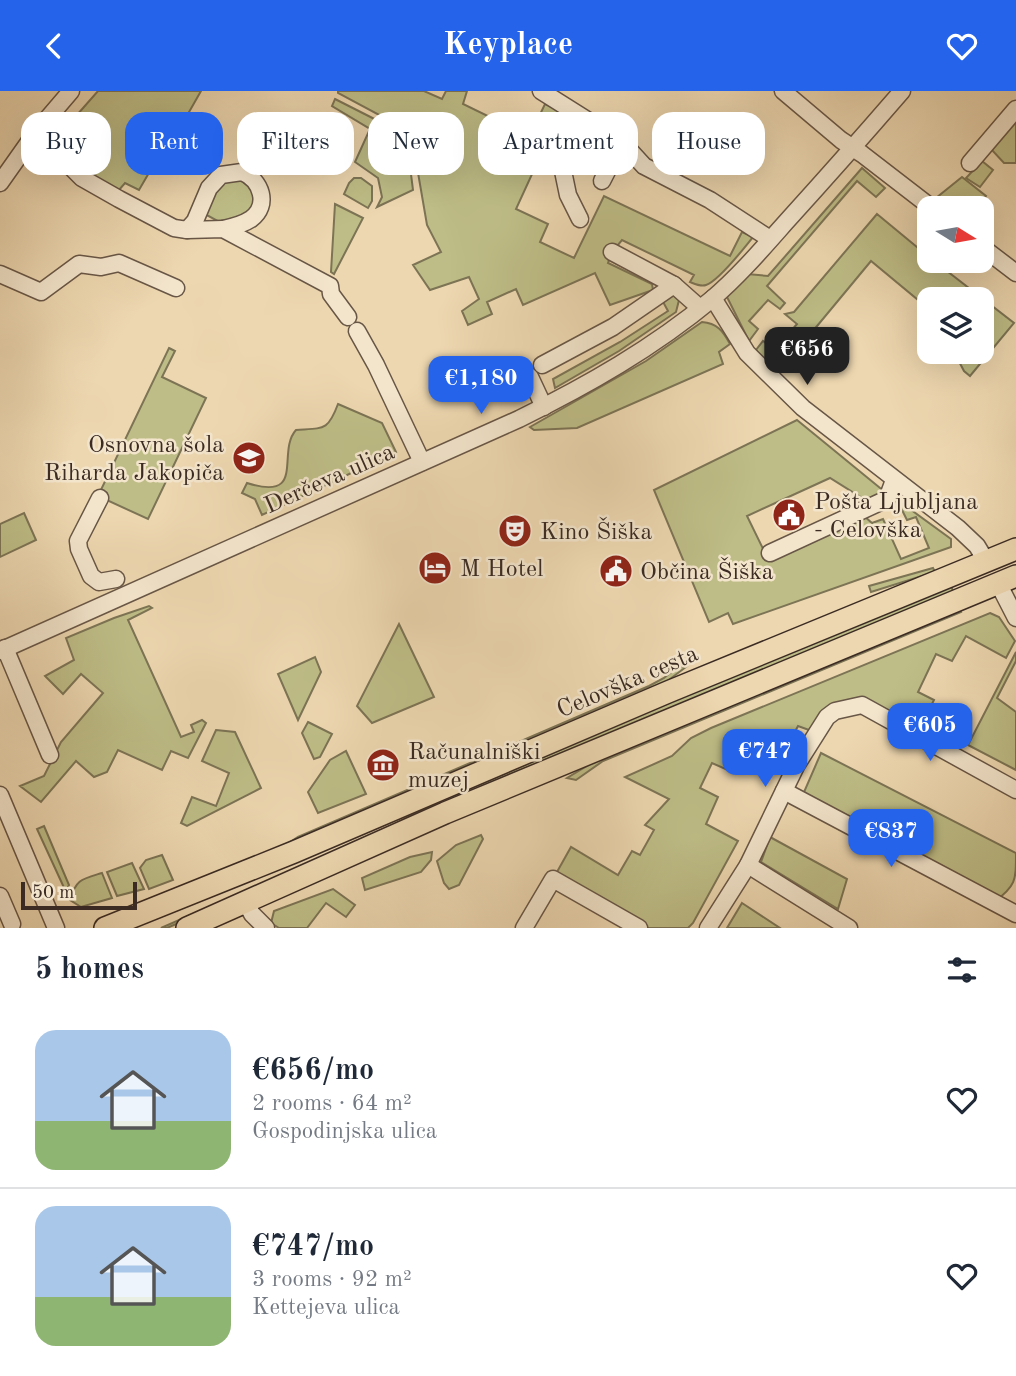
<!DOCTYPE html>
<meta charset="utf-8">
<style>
:root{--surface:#fff;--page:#f6f6f7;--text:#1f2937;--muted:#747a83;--line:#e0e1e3;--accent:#2563eb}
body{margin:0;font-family:"Old Standard TT",serif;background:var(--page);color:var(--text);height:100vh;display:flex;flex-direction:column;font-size:26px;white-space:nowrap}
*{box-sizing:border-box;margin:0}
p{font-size:23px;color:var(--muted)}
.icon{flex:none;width:38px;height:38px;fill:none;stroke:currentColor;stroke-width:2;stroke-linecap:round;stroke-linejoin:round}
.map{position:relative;height:837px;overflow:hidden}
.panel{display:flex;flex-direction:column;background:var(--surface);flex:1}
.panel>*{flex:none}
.top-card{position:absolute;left:21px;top:21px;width:975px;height:63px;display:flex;gap:14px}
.needle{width:46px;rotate:101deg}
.fabs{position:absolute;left:917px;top:105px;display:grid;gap:14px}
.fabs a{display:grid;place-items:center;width:77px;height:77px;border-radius:14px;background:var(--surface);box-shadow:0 7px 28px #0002;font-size:35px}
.scale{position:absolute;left:21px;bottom:18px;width:116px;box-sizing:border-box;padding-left:7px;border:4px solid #3b2b23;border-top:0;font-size:19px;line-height:24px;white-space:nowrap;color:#3b2b23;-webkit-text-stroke:5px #f3e5cc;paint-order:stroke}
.price{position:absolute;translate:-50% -60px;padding:0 16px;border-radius:14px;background:var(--accent);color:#fff;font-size:23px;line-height:46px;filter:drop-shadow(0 2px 4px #0008)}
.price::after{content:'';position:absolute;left:50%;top:42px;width:21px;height:16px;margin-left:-10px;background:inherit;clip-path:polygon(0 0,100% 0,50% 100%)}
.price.current{background:#222;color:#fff}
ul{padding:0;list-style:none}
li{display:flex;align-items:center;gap:21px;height:175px;padding:0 35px}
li+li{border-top:2px solid var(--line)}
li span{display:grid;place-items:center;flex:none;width:196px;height:140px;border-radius:21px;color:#555}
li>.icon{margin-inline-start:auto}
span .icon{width:84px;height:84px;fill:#fffc;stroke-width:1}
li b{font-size:30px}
h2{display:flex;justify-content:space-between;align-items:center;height:84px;padding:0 35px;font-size:30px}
.pill{padding:0 24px;border-radius:21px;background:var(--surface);box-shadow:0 7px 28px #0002;font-size:24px;line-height:63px}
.pill.current{background:var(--accent);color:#fff}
header{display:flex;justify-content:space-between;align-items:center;height:91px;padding:0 35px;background:var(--accent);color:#fff;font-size:32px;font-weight:800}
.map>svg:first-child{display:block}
.green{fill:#bebd87;stroke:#7c7455;stroke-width:2}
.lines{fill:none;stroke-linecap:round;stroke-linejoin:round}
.minor-casing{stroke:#685646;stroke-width:19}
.major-casing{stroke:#3b2b23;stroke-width:24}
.minor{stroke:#f3e5cc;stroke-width:16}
.major{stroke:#edd7b0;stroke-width:21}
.labels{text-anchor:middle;stroke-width:5;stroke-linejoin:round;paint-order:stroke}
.poi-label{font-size:24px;fill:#3b2b23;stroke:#f3e5cc;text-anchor:start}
.street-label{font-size:24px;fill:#3b2b23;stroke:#f3e5cc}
</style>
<header><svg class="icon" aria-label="back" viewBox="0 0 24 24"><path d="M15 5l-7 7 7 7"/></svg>Keyplace<svg class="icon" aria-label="heart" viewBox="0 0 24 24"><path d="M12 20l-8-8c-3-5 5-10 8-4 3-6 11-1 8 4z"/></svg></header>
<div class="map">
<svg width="1016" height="837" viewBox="0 0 1016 837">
<rect width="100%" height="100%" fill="#edd7b0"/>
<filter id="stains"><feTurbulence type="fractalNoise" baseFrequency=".00286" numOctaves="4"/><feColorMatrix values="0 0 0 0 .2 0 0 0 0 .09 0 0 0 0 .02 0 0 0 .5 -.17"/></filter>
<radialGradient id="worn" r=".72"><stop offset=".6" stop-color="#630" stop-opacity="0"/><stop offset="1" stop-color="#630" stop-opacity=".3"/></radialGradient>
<g class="green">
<path d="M98,0H201L168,58L164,56L139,99L125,92L119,99L84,82L54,50Z"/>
<path d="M338,0H424L442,8L446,0H467L463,13L496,29L489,45L522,61L545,13L561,20L516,118L548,133L540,151L574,167L604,105L730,165L742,141L753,146C744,157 719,190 706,194C701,196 695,193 690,191L694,184L622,149L612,161L608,172L652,193L653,199L610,214L595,182L523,214L516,198L487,211L492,223L468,234L462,220L479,208L469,186L430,199L413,174L441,161L427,134L411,41L338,2Z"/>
<path d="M335,8L406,44L413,99L377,116L382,106L378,87L355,71L370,38L332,15Z"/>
<path d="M1016,29V72H1004L991,58Z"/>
<path d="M982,70L993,79L980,96L966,87Z"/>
<path d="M862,77L885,97L876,106L857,90L767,195L785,212L780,218L768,209L749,230L758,238L749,250L727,206L730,200L747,183L768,185Z"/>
<path d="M962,86L986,105L977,117H949L936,107Z"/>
<path d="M231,87L245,90L256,106L251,121L223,133L203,122L222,90Z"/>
<path d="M354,87H361L372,95V110L368,117L344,103L349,92Z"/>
<path d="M335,113L363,127L334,183L331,181Z"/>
<path d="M877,123L929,166V170H934L1014,232L970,285L964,280L954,261H982V208H929V218L871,170L793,264L787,259L771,278L756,259L763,250L775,259L797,233L785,223L794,221Z"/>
<path d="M673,204L679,209L676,221L619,260L555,297L553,288L620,251L668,220L662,209Z"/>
<path d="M702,231C717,232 723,240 730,253L719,261L723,273L577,337L534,339L530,336L646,270Z"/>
<path d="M169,257L175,260L162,286L206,307L148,428L98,405Z"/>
<path d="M338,313L382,332L396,361L262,424L255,408L242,402L247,392C307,411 276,361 296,339C324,337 328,340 338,313Z"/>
<path d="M797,329L885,401L867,410L830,387L747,425L768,468L864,425L872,432L883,428L901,468L929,457L916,426L907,429L900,415L903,413L951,448V456L733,533L728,522L709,531L654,399Z"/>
<path d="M24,422L36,449L0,466V433Z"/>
<path d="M933,477L935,481L871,501L869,495Z"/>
<path d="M951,493L953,501L167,837H161L380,741L446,706Z"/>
<path d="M149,515L152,517L128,529L181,646L194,641L191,634L202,629L206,632L188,667L171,660L162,679L118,659L107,681L94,686L76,670L41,711L20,695L44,685L61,651L103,602L81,583L63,603L45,585L74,569L66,547L114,527Z"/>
<path d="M959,517L961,521L603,670L576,689L567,687L600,667Z"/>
<path d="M990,522L999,526L1015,550L1006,567L966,545L952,570L936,563L918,601L934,609L923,630L955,647L951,656L862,608L827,617L809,639L798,635L778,672L743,655L730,680L712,672L700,697L718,706L706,733L738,750L693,832L688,837H648L618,825L553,788L571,756L618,784L632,760L640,764L654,739L645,734L669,708L625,686L672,665L691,647L711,637Z"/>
<path d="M399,533L434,606L372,632L357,615Z"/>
<path d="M1016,561V570L997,607L1016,621V679L968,654Z"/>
<path d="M315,566L321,581L298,629L278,583Z"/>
<path d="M679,575L686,576L666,591L278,759L298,746L649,595L664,587Z"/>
<path d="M308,631L332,643L320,666L314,668L302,642Z"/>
<path d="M216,639L235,641L261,697L187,735L181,732L192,706L216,715L229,682L202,670Z"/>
<path d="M346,660L366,703L318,722L308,701L330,669Z"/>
<path d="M821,662L1016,762C1016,790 1016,795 993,812L801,708Z"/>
<path d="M44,735L69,794L66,801L37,738Z"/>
<path d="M481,744L483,748L459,794L449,798L444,792L437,770L456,754Z"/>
<path d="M770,746L847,788L838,818L761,771Z"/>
<path d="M432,761L431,769L421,781L365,799L362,787L410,766Z"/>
<path d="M162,764L173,789L149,798L140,777L146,769Z"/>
<path d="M132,772L144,798L117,805L107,781Z"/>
<path d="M102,782L112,807L81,816L70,809C76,788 82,788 102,782Z"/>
<path d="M333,798L355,814L346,826L326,812L307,837H279L271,832L274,820Z"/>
<path d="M742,812L780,837H727Z"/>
</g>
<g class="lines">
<defs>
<g id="minor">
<path d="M541,0L622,51L644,75L710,109L770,148"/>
<path d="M783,0L841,49L862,63L932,117"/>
<path d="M36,41L82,87L119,108L174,137L187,139L223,138L330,195L331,203L348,226"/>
<path d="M970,72L1016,18"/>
<path d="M602,90L622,51"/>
<path d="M0,92L36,41L71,0"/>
<path d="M580,128L568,104L563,80L588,30"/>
<path d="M187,139L195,130L209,97L221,84L242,81C261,89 270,114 251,128C242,134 233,136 223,138"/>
<path d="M982,156L1016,182"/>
<path d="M612,161L674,194"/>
<path d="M0,183L41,201L79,173L101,176L119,172L176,197"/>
<path d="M713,207L747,262L803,317L958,437L977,455L986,470"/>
<path d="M357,240L376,274L422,371"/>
<path d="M542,274L613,236L674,194L700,217"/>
<path d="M523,280L530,286L544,316"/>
<path d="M100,407L78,450L79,458L91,485L99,491L116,488"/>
<path d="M770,462L887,408L894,389"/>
<path d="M998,492L1016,527"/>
<path d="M5,557L50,664"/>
<path d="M0,560L519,328C588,294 653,257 712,208C739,185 763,157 786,131C825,88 864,44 902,0"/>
<path d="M784,700L1016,823"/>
<path d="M0,704L56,837"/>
<path d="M748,774L849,837"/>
<path d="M0,805L12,833"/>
<path d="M246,812L252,823L266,837"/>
<path d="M524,837L553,788L639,837"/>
<path d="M708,837L748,774L796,675L827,626L835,620L862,614L1016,699"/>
</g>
<g id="major">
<path d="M105,837L294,761L668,601L1016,458"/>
<path d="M187,837L445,722L1016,485"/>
</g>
</defs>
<use href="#minor" class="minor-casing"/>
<use href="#major" class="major-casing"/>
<use href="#minor" class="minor"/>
<use href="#major" class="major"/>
</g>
<defs>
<symbol id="school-disc" viewBox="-11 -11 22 22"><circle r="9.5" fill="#8f2418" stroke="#f3e5cc"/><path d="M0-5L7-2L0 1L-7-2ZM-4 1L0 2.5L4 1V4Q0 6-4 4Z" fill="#fff"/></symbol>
<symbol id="civic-disc" viewBox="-11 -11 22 22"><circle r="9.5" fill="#8f2418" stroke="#f3e5cc"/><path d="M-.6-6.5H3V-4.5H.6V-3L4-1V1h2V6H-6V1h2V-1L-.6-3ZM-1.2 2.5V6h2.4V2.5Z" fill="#fff"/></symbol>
<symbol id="theatre-disc" viewBox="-11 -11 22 22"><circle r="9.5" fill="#8f2418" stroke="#f3e5cc"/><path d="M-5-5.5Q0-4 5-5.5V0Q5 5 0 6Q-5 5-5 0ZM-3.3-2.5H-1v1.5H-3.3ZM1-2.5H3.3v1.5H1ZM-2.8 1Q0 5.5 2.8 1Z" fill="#fff"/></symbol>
<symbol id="hotel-disc" viewBox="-11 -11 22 22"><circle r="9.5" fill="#8f2418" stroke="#f3e5cc"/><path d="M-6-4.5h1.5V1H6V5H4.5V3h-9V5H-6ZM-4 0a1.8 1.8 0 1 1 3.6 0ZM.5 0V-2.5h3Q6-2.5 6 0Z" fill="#fff"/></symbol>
<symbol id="museum-disc" viewBox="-11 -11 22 22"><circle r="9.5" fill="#8f2418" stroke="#f3e5cc"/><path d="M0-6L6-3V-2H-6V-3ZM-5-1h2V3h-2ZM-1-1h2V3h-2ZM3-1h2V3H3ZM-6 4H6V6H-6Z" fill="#fff"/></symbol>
</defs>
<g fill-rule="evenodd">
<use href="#school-disc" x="230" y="348" width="38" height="38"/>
<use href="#civic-disc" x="770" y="405" width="38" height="38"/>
<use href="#theatre-disc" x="496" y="421" width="38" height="38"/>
<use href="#hotel-disc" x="416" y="458" width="38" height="38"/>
<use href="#civic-disc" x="597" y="461" width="38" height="38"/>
<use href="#museum-disc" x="364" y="655" width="38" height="38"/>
</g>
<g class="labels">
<g class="poi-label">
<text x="224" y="361" text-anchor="end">Osnovna šola<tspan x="224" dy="28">Riharda Jakopiča</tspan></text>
<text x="814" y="418">Pošta Ljubljana<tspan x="814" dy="28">- Celovška</tspan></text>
<text x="540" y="448">Kino Šiška</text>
<text x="460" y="485">M Hotel</text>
<text x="640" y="488">Občina Šiška</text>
<text x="408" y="668">Računalniški<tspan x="408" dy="28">muzej</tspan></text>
</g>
<g class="street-label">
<text transform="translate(329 387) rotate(-24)" y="8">Derčeva ulica</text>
<text transform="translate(627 590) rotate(-23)" y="8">Celovška cesta</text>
</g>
</g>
<rect width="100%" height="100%" filter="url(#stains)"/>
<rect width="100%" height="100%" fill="url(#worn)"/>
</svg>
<div class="fabs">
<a><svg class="needle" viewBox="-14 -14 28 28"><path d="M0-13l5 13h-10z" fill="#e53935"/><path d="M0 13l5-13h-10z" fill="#747a83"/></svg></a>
<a><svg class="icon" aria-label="layers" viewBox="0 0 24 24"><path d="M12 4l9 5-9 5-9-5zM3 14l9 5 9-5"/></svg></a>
</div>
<div class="scale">50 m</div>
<b class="price current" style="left:807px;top:296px">€656</b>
<b class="price" style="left:481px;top:325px">€1,180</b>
<b class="price" style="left:930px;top:672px">€605</b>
<b class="price" style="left:765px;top:698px">€747</b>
<b class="price" style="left:891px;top:778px">€837</b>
<div class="top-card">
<a class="pill">Buy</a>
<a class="pill current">Rent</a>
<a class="pill">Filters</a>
<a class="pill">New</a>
<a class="pill">Apartment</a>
<a class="pill">House</a>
</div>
</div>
<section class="panel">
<h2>5 homes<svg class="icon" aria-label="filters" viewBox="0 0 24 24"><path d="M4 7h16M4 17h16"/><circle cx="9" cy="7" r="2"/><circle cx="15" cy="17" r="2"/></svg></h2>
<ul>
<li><span style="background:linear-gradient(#a9c7e8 65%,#8fb573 0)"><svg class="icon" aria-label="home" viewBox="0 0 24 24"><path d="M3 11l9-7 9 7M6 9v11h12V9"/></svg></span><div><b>€656/mo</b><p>2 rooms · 64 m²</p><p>Gospodinjska ulica</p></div><svg class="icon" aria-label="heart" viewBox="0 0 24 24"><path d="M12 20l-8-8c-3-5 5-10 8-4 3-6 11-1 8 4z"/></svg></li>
<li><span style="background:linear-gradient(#a9c7e8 65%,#8fb573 0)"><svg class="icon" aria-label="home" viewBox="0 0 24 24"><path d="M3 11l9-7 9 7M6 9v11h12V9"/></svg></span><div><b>€747/mo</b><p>3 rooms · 92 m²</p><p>Kettejeva ulica</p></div><svg class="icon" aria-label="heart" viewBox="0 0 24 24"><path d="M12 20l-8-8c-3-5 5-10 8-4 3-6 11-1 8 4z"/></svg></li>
</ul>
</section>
